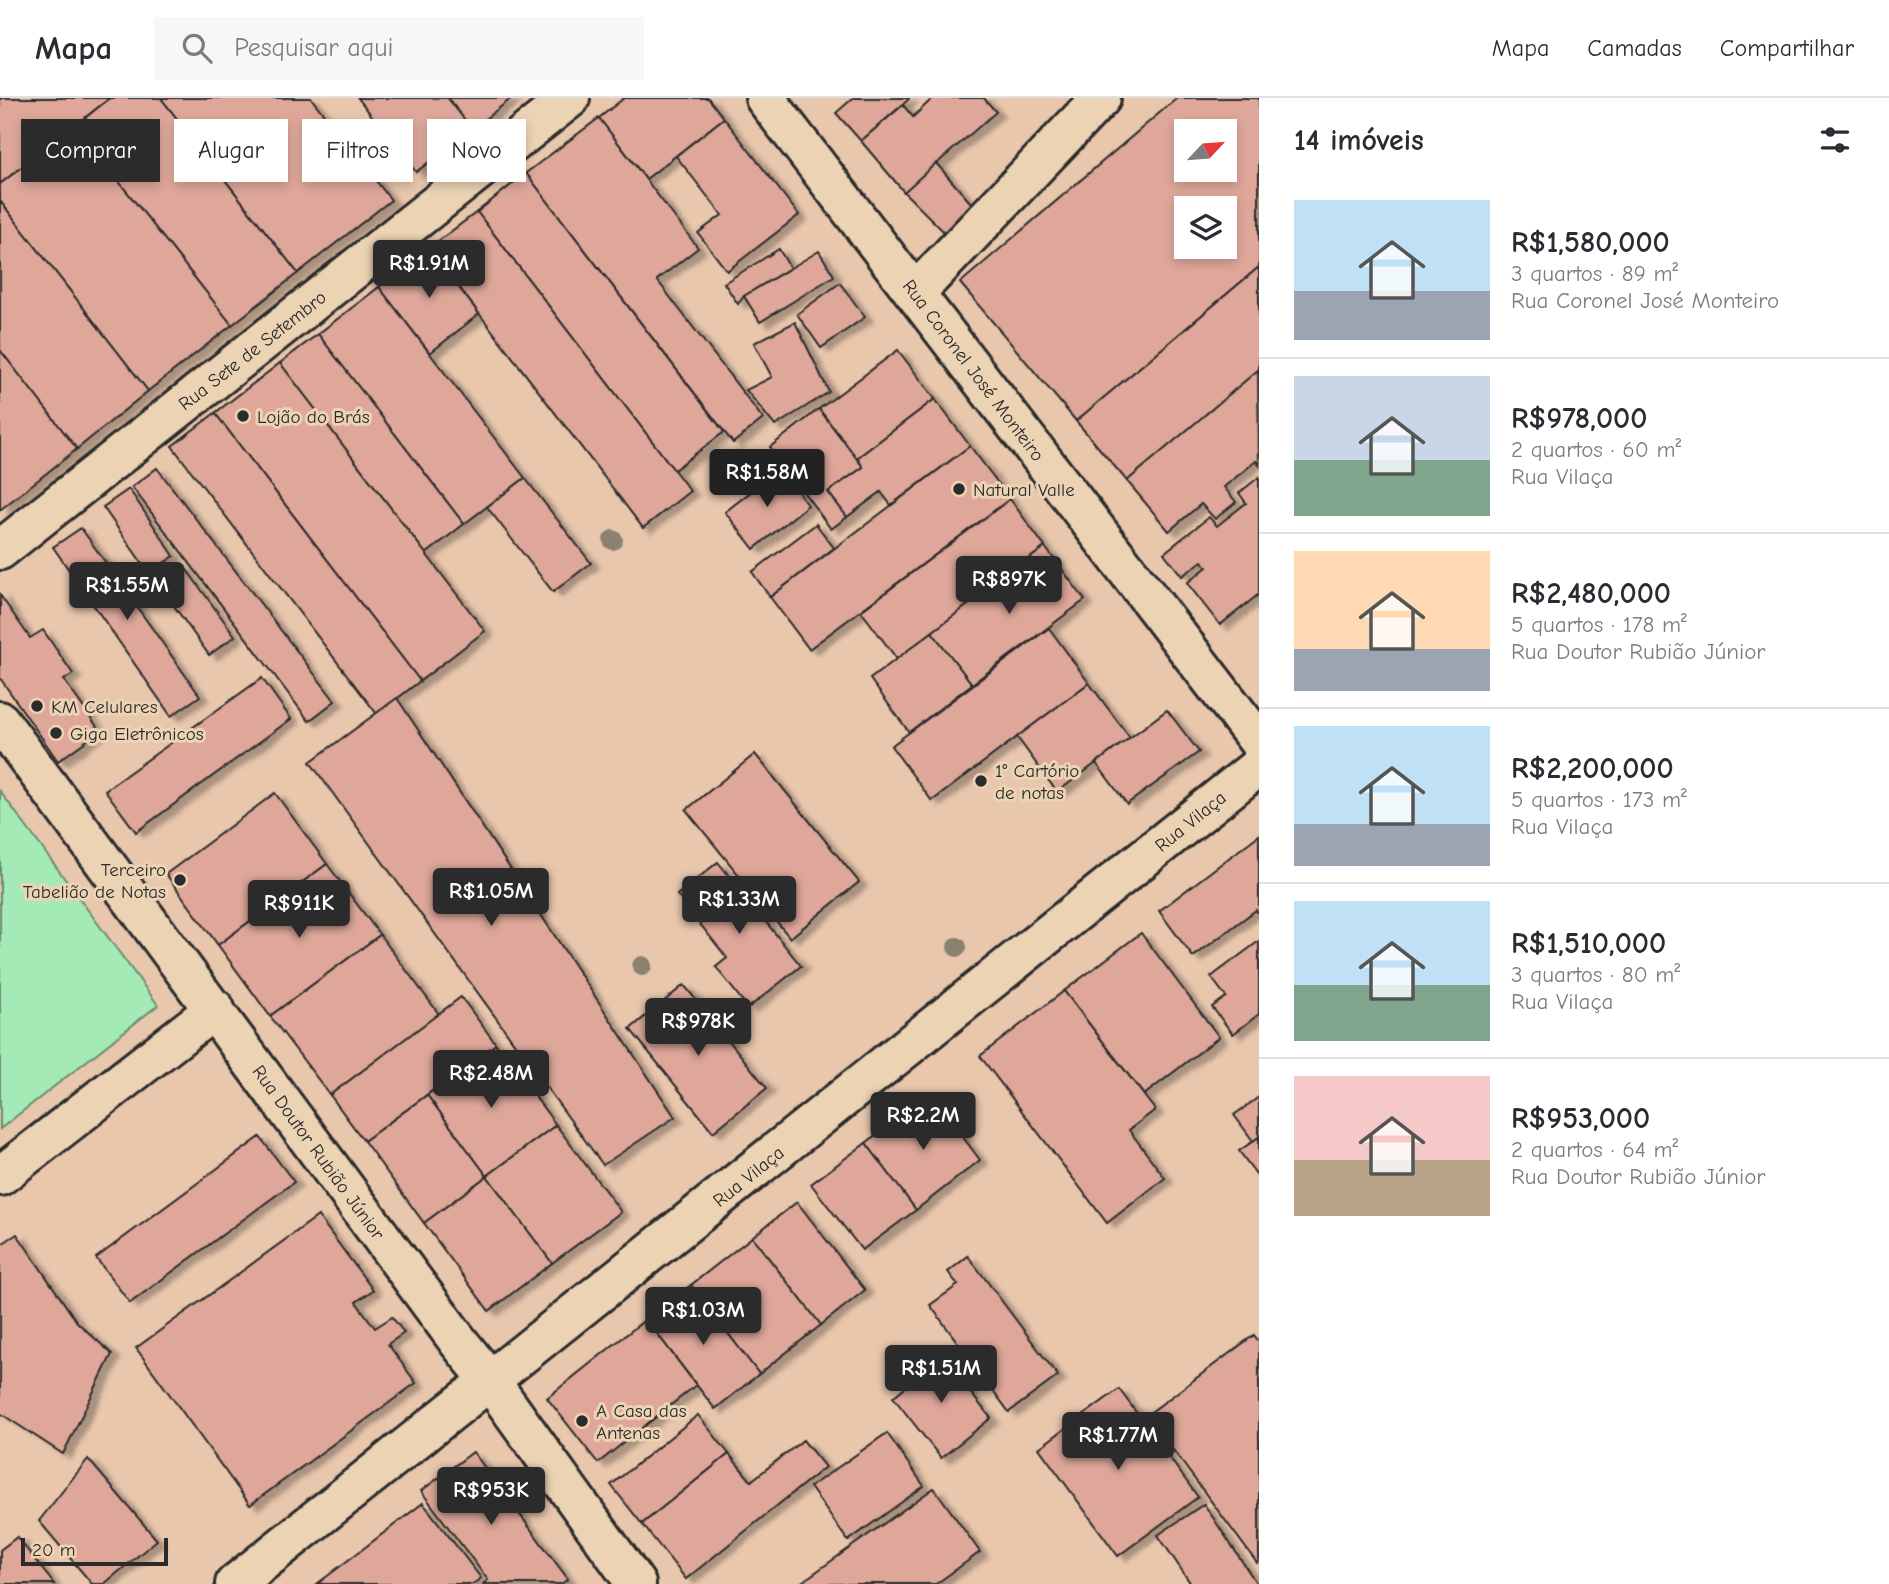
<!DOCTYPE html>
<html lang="pt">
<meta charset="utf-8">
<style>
:root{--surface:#fff;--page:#f7f7f7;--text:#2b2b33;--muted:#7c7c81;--line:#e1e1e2;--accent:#2b2b2b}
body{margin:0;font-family:"Comic Neue",sans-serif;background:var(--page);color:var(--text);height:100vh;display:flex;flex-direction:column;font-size:26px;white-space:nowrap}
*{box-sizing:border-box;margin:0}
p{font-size:23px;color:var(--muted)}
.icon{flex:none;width:38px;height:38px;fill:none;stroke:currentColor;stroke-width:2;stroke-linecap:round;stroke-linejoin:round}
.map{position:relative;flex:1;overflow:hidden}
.drawer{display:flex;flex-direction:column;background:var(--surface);width:630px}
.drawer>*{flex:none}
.hud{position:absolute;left:21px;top:21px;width:665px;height:63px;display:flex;gap:14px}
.needle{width:46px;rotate:64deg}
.buttons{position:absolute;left:1174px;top:21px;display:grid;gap:14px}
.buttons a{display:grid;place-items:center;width:63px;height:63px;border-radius:0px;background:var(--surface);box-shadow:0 4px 10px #0003;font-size:35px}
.scale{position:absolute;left:21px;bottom:18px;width:147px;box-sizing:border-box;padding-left:7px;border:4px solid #2b2b2b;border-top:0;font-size:19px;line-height:24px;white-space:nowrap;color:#2b2b2b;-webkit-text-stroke:5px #ecd3b4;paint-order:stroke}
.price{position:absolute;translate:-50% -60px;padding:0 16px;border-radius:7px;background:var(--accent);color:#fff;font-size:23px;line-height:46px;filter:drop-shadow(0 2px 4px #0008)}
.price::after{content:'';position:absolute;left:50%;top:42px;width:21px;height:16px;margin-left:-10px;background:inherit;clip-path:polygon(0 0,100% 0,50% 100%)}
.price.selected{background:#222;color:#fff}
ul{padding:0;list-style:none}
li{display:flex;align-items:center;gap:21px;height:175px;padding:0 35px}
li+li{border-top:2px solid var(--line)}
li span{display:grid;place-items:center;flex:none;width:196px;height:140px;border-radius:0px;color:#555}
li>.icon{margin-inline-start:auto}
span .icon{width:84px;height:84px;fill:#fffc;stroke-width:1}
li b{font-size:30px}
h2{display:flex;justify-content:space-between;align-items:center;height:84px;padding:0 35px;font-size:30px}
.tag{padding:0 24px;border-radius:0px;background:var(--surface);box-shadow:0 4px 10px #0003;font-size:24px;line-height:63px}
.tag.selected{background:var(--accent);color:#fff}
header{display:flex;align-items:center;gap:42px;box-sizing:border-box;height:98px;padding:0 35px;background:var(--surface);border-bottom:2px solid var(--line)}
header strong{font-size:33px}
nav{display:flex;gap:38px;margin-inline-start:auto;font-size:24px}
.search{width:490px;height:63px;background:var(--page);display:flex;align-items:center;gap:18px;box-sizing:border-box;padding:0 24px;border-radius:0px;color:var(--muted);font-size:26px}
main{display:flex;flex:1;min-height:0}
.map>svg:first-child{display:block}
.green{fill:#a4eab6;stroke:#688a70;stroke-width:2}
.building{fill:#dea79a;stroke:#2b2b2b;stroke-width:2;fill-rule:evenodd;filter:url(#shadow)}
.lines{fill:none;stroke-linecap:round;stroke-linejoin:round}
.minor-casing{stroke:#2b2b2b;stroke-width:44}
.minor{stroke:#ecd3b4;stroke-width:38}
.tree{fill:#8a8171}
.poi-dot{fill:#2b2b2b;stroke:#ecd3b4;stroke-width:2.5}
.labels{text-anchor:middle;stroke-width:6;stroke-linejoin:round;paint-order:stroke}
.street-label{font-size:19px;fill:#2b2b2b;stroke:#ecd3b4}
.poi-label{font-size:19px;fill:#2b2b2b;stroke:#ecd3b4;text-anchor:start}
</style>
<header>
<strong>Mapa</strong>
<div class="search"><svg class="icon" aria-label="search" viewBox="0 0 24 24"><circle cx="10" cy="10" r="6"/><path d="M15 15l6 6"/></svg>Pesquisar aqui</div>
<nav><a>Mapa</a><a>Camadas</a><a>Compartilhar</a></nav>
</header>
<main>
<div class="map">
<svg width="1259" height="1486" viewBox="0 0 1259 1486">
<defs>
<filter id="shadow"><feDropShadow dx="8" dy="4.5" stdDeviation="2" flood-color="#0004"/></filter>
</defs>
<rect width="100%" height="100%" fill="#e9c7ad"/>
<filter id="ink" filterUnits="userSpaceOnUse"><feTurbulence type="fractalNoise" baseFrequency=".0143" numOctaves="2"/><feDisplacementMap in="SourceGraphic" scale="14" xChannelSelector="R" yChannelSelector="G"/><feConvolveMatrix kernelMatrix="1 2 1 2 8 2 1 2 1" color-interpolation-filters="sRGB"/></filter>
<g filter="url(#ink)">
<path class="green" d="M0,693L158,907L0,1031Z"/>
<g class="building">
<path d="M0,0H110L0,86Z"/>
<path d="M110,0H161L298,175L232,227L75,28Z"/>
<path d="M161,0H311L391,102L298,175Z"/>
<path d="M358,0H448L472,31L416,74Z"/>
<path d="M448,0H512L472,31Z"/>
<path d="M624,0H708L724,20L646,81L599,20Z"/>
<path d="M853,0H908L909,1L861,43L836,15Z"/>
<path d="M933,0H984L996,14L904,94L861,43L903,7L913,19Z"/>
<path d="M1177,0H1259V169L1076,323L960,185ZM1186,33H1225V72H1186ZM1186,110H1225V149H1186Z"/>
<path d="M599,20L698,150L657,182L763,321L733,345L526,75Z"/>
<path d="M724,20L799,117L727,173L698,135L722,117L676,58Z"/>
<path d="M75,28L232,227L148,293L0,103V86Z"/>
<path d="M936,65L977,112L947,137L904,94Z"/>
<path d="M526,75L724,334L674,372L477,114Z"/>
<path d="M0,103L148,293L77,351L0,252Z"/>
<path d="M477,114L690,393L643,430L429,150Z"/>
<path d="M429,150L479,216L430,255L379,189Z"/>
<path d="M779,151L790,170L744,198L738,206L724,185Z"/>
<path d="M819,153L834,178L760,224L744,198Z"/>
<path d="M1259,169V272L1127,383L1076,323Z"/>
<path d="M840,185L865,219L821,250L797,216Z"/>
<path d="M379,189L525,380L464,426L318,236Z"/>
<path d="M795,224L829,294L775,328L746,292L772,279L754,245Z"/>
<path d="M318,236L464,426L426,456L280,265Z"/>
<path d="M0,252L77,351L0,412Z"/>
<path d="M898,252L935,301L857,360L819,311Z"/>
<path d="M280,265L485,533L420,583L215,315Z"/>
<path d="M1258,272L1259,367L1256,363L1224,389L1236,404L1215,421L1201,406L1169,433L1127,383Z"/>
<path d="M935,301L970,348L891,407L881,394L847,419L828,394L863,369L857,360Z"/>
<path d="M819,311L863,369L828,394L847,419L831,431L770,349Z"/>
<path d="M215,315L420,583L377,616L172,348Z"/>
<path d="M970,348L1010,401L809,551L770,499Z"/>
<path d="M157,370L335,603L309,623L132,389Z"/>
<path d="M780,371L808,407L754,451L725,414Z"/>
<path d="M1259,379V496L1220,527L1187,485L1207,469L1202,463L1182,478L1164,455L1209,419L1217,428L1246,405L1239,395Z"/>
<path d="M525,380L591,465L553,494L487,409Z"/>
<path d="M129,391L174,458L149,475L103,409Z"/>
<path d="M1010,401L1045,449L897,561L861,513Z"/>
<path d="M816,426L834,450L770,499L752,474Z"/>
<path d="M81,430L200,598L171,618L53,449Z"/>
<path d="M1045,449L1085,502L972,586L932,534Z"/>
<path d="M184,468L235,538L209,557L159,487Z"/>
<path d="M0,497L30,540L43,532L73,576L64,582L100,633L58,663L0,580Z"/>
<path d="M1049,530L1089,585L932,703L891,648Z"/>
<path d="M932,534L972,586L909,634L870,581Z"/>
<path d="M262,580L291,621L136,734L105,692Z"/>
<path d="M1089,585L1130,640L1057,694L1017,639Z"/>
<path d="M397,600L675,1019L603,1067L310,664Z"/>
<path d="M1167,612L1199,654L1127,706L1096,665Z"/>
<path d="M755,656L859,784L790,840L686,712Z"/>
<path d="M275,695L327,766L218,847L166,776Z"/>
<path d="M1259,737V816L1256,812L1193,859L1159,813Z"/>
<path d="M718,764L801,868L748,910L716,869L727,860L677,797Z"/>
<path d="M327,766L380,837L270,918L218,847Z"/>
<path d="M1141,835L1219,939L1144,997L1064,893Z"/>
<path d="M380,837L439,916L330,997L270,918Z"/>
<path d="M1259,843V916L1233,936L1212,909L1226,899L1211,879Z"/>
<path d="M684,887L767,990L713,1034L630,931Z"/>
<path d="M1064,893L1155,1012L1129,1032L1165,1080L1107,1125L980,958Z"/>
<path d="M461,899L496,946L364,1043L330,997Z"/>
<path d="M496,946L556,1027L487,1078L427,997Z"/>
<path d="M930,995L980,1062L916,1112L866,1045Z"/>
<path d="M427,997L487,1078L424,1125L364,1043Z"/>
<path d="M1259,999V1039L1253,1043L1234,1017Z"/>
<path d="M556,1027L621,1114L552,1165L487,1078Z"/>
<path d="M260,1039L294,1084L130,1205L96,1160Z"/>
<path d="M1259,1039V1080L1239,1053Z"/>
<path d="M866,1045L916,1112L862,1152L811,1086Z"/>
<path d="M487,1078L552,1165L489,1213L424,1125Z"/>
<path d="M797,1104L865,1192L821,1227L752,1139Z"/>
<path d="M318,1118L373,1192L356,1204L375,1230L392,1219L404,1235L388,1246L416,1285L250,1407L136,1250Z"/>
<path d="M17,1136L77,1224L112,1256L63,1356L0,1315V1147Z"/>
<path d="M752,1139L821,1227L759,1276L691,1187Z"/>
<path d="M968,1158L1058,1278L1009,1314L930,1207L958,1187L948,1174Z"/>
<path d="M691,1187L759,1276L715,1311L646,1221Z"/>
<path d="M646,1221L696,1287L598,1365L547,1300Z"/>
<path d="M1254,1237L1259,1244V1463L1257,1465L1147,1317Z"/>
<path d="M935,1251L991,1320L941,1360L893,1299L916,1280L909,1271Z"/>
<path d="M1119,1291L1198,1399L1118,1458L1039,1350Z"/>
<path d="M698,1317L729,1356L642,1426L611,1387Z"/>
<path d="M887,1335L924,1388L848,1443L810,1389Z"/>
<path d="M803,1342L825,1369L686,1481L642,1426L729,1356L751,1383Z"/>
<path d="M473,1354L568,1481L561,1486H483L488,1482L421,1393Z"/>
<path d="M88,1361L157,1442L104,1486H92L39,1423Z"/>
<path d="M934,1390L980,1454L936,1486H799Z"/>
<path d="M423,1405L481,1480L473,1486H317Z"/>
<path d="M1204,1406L1257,1486H1191L1158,1437Z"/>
<path d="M17,1439L54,1486H0V1452Z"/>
</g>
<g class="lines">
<defs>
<g id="minor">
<path d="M765,0L1259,644"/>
<path d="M915,195L1101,0"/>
<path d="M0,452L570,0"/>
<path d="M0,623L458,1243L491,1284L636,1486"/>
<path d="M0,1078L215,911"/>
<path d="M235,1486L1259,668"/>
</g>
</defs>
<use href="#minor" class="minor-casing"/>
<use href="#minor" class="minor"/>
</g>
<g class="tree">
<circle cx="613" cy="442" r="10"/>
<circle cx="957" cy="849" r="10"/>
<circle cx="642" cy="868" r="10"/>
</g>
</g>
<g class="poi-dot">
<circle cx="243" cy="318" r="7"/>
<circle cx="959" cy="391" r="7"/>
<circle cx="37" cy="608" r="7"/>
<circle cx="56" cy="635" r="7"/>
<circle cx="981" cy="683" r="7"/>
<circle cx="180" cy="782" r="7"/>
<circle cx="582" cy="1323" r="7"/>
</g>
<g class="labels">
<g class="street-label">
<text transform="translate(252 252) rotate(-38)" y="7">Rua Sete de Setembro</text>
<text transform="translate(974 272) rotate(53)" y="7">Rua Coronel José Monteiro</text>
<text transform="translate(1190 723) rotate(-39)" y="7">Rua Vilaça</text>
<text transform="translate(319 1054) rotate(54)" y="7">Rua Doutor Rubião Júnior</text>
<text transform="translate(748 1078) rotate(-39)" y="7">Rua Vilaça</text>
</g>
<g class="poi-label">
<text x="257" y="325">Lojão do Brás</text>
<text x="973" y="398">Natural Valle</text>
<text x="51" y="615">KM Celulares</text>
<text x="70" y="642">Giga Eletrônicos</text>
<text x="995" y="679">1° Cartório<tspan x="995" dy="22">de notas</tspan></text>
<text x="166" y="778" text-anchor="end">Terceiro<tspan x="166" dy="22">Tabelião de Notas</tspan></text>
<text x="596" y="1319">A Casa das<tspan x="596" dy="22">Antenas</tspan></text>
</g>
</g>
</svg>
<div class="buttons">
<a><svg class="needle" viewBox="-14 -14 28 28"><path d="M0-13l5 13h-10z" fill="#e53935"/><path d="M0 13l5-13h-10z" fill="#7c7c81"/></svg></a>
<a><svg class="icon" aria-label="layers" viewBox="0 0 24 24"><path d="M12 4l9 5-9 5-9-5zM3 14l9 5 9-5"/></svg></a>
</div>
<div class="scale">20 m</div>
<b class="price" style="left:429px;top:202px">R$1.91M</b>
<b class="price selected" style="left:767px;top:411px">R$1.58M</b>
<b class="price" style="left:1009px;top:518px">R$897K</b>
<b class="price" style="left:127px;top:524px">R$1.55M</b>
<b class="price" style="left:491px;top:830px">R$1.05M</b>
<b class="price" style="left:739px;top:838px">R$1.33M</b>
<b class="price" style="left:299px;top:842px">R$911K</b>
<b class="price" style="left:698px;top:960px">R$978K</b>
<b class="price" style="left:491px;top:1012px">R$2.48M</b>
<b class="price" style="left:923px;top:1054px">R$2.2M</b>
<b class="price" style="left:703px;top:1249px">R$1.03M</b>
<b class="price" style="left:941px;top:1307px">R$1.51M</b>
<b class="price" style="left:1118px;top:1374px">R$1.77M</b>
<b class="price" style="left:491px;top:1429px">R$953K</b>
<div class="hud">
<a class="tag selected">Comprar</a>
<a class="tag">Alugar</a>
<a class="tag">Filtros</a>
<a class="tag">Novo</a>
</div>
</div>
<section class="drawer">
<h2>14 imóveis<svg class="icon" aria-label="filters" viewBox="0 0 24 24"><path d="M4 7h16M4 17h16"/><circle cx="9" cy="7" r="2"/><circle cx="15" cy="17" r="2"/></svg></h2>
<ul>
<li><span style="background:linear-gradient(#bfe0f5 65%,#9aa5b1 0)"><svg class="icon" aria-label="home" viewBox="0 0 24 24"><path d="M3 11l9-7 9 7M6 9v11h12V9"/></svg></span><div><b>R$1,580,000</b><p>3 quartos · 89 m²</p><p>Rua Coronel José Monteiro</p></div></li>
<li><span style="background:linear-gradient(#c9d6e8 60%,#7fa58c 0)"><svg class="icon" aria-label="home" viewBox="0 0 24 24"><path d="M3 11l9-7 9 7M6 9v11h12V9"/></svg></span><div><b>R$978,000</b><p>2 quartos · 60 m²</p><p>Rua Vilaça</p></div></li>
<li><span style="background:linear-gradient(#ffd9b3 70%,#9aa5b1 0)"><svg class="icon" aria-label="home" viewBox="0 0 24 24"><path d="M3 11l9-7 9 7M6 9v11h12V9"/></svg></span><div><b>R$2,480,000</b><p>5 quartos · 178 m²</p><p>Rua Doutor Rubião Júnior</p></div></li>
<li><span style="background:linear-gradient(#bfe0f5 70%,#9aa5b1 0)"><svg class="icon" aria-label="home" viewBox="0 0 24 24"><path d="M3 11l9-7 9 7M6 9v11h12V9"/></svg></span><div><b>R$2,200,000</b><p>5 quartos · 173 m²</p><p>Rua Vilaça</p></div></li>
<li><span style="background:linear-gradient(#bfe0f5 60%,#7fa58c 0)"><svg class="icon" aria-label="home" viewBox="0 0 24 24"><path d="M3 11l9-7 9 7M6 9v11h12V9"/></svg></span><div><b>R$1,510,000</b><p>3 quartos · 80 m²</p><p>Rua Vilaça</p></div></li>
<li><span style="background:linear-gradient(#f6c9c9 60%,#b9a48a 0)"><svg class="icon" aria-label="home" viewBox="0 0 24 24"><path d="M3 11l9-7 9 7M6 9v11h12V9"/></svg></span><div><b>R$953,000</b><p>2 quartos · 64 m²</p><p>Rua Doutor Rubião Júnior</p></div></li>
</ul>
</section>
</main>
